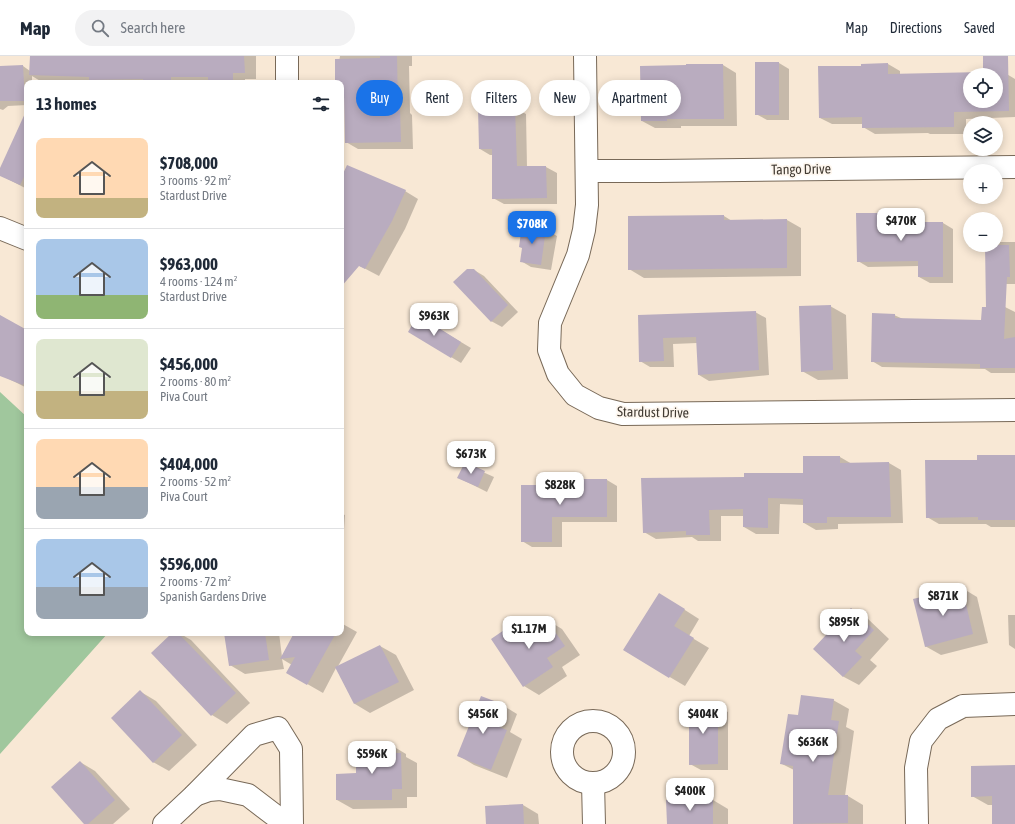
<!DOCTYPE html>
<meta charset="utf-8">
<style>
:root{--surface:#fff;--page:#f2f2f3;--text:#1f2937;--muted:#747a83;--line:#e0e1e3;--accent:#1a73e8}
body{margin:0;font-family:"Asap Condensed",sans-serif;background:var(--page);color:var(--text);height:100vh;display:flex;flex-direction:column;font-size:15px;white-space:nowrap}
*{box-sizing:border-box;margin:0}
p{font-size:13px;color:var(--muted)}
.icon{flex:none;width:22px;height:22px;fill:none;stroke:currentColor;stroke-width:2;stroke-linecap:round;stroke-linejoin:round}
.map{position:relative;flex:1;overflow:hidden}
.side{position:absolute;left:24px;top:24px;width:320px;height:556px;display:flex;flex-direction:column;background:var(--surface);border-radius:8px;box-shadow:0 2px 10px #0003}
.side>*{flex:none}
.hud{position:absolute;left:356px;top:24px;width:380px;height:36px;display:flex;gap:8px}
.fabs{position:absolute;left:963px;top:12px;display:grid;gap:8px}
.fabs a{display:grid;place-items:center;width:40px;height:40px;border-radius:50%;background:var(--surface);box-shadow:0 2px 10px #0003;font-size:20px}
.price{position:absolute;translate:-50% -34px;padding:0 9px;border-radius:8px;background:#fff;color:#222;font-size:13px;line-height:26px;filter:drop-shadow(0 1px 2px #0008)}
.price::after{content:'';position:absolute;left:50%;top:24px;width:12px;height:9px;margin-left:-6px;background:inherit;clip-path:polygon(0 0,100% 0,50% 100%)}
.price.current{background:var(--accent);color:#fff}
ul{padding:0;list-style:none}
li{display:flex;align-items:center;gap:12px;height:100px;padding:0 12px}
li+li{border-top:1px solid var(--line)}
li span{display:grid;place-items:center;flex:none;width:112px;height:80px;border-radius:8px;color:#555}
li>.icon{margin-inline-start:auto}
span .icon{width:48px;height:48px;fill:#fffc;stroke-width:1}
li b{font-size:17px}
h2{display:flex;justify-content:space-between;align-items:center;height:48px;padding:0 12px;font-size:17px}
.chip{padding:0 14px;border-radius:18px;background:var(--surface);box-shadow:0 2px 10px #0003;font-size:14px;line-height:36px}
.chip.current{background:var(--accent);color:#fff}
header{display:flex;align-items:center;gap:24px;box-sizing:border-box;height:56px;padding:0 20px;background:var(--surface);border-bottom:1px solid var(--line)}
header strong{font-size:19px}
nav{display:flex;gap:22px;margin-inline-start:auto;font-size:14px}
.search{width:280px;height:36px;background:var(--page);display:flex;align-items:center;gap:10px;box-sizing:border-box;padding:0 14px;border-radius:22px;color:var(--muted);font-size:15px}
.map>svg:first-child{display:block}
.green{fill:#a0c79d}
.shadow{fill:#0003;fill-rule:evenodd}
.building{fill:#b9acbf;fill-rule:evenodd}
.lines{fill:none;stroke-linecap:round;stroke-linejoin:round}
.minor-casing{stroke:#786958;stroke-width:24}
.minor{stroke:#fff;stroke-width:22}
.labels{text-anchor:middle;stroke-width:3.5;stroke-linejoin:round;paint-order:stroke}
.street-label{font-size:14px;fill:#423b33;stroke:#fef7ef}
</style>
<header>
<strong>Map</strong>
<div class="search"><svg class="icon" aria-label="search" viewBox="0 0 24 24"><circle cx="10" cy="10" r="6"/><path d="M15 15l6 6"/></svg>Search here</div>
<nav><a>Map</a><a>Directions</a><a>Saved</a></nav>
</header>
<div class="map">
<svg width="1015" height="768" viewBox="0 0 1015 768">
<rect width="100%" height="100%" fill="#f8e8d5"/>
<path class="green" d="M0,336L27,361V577H108L0,698Z"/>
<g class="shadow">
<path d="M31,0H256V23H245V27H95L42,26L32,20V27H27V49L8,50L3,54L0,53V11L23,10L30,15Z"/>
<path d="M340,0H412V10H409L410,57L412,59L413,93H358L346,86V43L341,40V27H336Z"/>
<path d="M779,7L789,13V64H767L756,58Z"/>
<path d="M888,8L900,15V19L1005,17L1015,23V61L966,63V78H930L928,77L875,78L863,71V68H832L820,62L862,11ZM970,19H996V45H970Z"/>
<path d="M723,9L736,17L737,70H681V72H655L642,65L641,11Z"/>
<path d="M515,52L526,58L527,111H546L557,117V148H504L493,142V99H490L480,93L479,53Z"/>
<path d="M27,57V133L0,119V115Z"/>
<path d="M341,125L405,135L418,143L405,173L379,220L341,200Z"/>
<path d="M894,158L905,164V167H943L953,173V227H930L919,221V210L868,211L858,205Z"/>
<path d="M724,160L732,165L787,164L801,172V220L644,222L629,213Z"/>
<path d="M523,170L546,174L557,180L551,214L531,211L521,205L523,192Z"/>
<path d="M996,186H1015V228H1000L986,189H996Z"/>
<path d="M474,214L484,220L518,256L502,271L491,265Z"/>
<path d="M830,250L846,259L848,323L818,324L802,315Z"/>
<path d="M1005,251L1015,256V317H991L985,313L882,311L872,305L894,259L903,263L982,265Z"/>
<path d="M755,256L766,262L769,319L709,325L699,319L697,287L673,288L674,311H650L640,305L639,260Z"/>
<path d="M0,260L27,275V332L7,322L0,311Z"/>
<path d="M429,267L471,292L461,307L451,301Z"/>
<path d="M1015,400V471H991L986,468H939L927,461L978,405Z"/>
<path d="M840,401L852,408L889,407L901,414L903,467L838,468V473L816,474L804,467V449L780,448L779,478H756L744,471V460H721V485H698L692,481L656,483L644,476L745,422L804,418Z"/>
<path d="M465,408L494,421L487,436L459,422Z"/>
<path d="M607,424L617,430V466H562V491H532L522,485L570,430Z"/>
<path d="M341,450L343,451L342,458L345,459L344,474H341Z"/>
<path d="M962,532L977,541L988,587L941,599L925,590Z"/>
<path d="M674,547L699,563L689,580L709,592L685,630L624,594Z"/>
<path d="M851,553L867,562L889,583L870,604L877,610L859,629L844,621L814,593Z"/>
<path d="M1008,559H1015V593L1009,589Z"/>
<path d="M547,564L562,573L580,599L562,611L567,620L539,639L524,630L514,569L527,577Z"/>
<path d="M341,567L357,576L337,612L380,590L396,599L414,634L370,657L355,648L336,612L323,637L288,617L292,609L282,603L284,613L245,618L230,609L225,577H279L282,601L295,577H341Z"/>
<path d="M173,577H179L191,584L250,647L227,668L212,659L152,597Z"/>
<path d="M141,636L156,645L197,689L169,715L153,706Z"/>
<path d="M833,644L849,653L846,671L854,675L845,740H848L863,749V768H794V714L782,708L799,661Z"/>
<path d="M502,649L517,658L510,676L522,683L507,722L474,709L459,700Z"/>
<path d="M717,650L728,656V714H701L690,708Z"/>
<path d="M391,689L406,698V701L417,707V741H407V752L353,753L337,744L357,718Z"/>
<path d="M80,706L95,715L130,753L113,768H86Z"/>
<path d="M1015,710V768H993V749H988L972,740Z"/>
<path d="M713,744L728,753V768H668Z"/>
<path d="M523,749L538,758L539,768H487Z"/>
</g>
<g class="building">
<path d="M30,0H244L245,17H233V26L208,27V21H171V27H143V23L89,24V21L29,19Z"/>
<path d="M380,0H397L398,51H400L401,86L345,87L344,38H341V27H335V3L380,2Z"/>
<path d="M983,0H1008L1009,55L954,56V71L862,72V61L819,62L818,10H861V8L888,7V18L983,16ZM970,19H996V45H970Z"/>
<rect x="755" y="6" width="24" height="53"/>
<path d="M686,8H723L724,63H667V65H641L640,10L686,9Z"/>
<path d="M23,9L25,45H0V10Z"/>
<path d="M515,51L517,110H546L547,142L492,143V93H479L478,52Z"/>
<path d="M27,53V115L20,129L0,120V112Z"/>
<path d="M347,109L406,134L392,165L365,213L359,210L341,231V122Z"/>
<path d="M856,157H895V166H943V221H918V205L857,206Z"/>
<path d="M724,159V164L787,163V212L628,214V160Z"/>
<path d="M522,169L546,173L541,209L520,206L522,192L519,191Z"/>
<path d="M985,189H1009L1010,221H1007L1004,283L1015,281V312H980V308L871,306L872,257L895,258V262L981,264L982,251H986Z"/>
<path d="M467,213H474L508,249L491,266L453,226Z"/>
<path d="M831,249L833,314L801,316L799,250Z"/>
<path d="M756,255L759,314L698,319L696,281L663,282L664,305L639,306L638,259Z"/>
<path d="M0,259L27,274V319L23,329L0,320Z"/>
<path d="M418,259L461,286L451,302L408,276Z"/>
<path d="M977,399H1015V464H978V461L926,462L925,404H977Z"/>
<path d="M803,400H840V407L889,406L891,461H827V467H803V443L768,442V472L743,471V453L709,454L710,479H686V475L643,477L641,422L744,421V417H803Z"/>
<path d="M465,406L485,415L478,431L457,422Z"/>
<path d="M569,423H607V461H552V486H521V429H569Z"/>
<path d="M962,531L973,578L925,591L913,543Z"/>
<path d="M659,537L685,553L674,570L694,582L669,622L623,594Z"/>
<path d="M851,552L874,574L855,595L862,601L843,621L813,593Z"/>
<path d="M546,563L565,590L547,602L553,611L523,631L491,583L513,568L521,580Z"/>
<path d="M172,577H178L236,637L211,660L151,597Z"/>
<path d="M224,577H265L269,604L229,610Z"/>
<path d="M294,577H336L307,629L286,617L295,601L280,603Z"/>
<path d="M380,589L399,626L354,648L335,611Z"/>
<path d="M140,634L182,679L153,707L111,662Z"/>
<path d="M801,639L834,643L831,664L839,665L828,739H848V767L793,768V710L780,708L788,658L798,659Z"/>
<path d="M481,640L502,648L494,669L507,674L491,714L457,700Z"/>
<path d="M689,649H718V708L689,709Z"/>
<path d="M391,688V697H401L402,733H392V744H336V718L356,717V689Z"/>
<path d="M80,705L115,744L88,768H84L51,731Z"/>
<path d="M1015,709V768H992V740L971,741V710Z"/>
<path d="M713,743V768H667L666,744Z"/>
<path d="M523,748L524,768H486L485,750Z"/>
</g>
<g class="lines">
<defs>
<g id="minor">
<path d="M585,0L587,149L584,174L578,199L550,267L549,294L558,318L575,339L599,352L623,358L1015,354"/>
<path d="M287,27V0"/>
<path d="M588,115H658L1015,111"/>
<path d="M0,172L27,183"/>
<circle cx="593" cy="696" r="31"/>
<path d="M593,727L594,768"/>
<path d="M195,739L209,734L220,733L248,739L286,768"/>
<path d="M164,768L195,739L254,679L278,672L291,693L292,768"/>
<path d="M917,768L916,712L921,685L938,663L963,650L1015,648"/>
</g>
</defs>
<use href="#minor" class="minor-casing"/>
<use href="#minor" class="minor"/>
</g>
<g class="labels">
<g class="street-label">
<text transform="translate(801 113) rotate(-1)" y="5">Tango Drive</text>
<text transform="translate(653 356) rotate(1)" y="5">Stardust Drive</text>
</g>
</g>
</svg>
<div class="fabs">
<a><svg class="icon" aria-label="locate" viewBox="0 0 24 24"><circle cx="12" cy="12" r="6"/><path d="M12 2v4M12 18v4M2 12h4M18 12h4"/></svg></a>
<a><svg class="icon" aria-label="layers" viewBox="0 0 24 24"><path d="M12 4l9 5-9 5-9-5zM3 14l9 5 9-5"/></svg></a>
<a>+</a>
<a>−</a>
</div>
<b class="price" style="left:901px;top:186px">$470K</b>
<b class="price current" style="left:532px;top:189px">$708K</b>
<b class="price" style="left:434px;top:281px">$963K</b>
<b class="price" style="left:471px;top:419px">$673K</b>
<b class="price" style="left:560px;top:450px">$828K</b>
<b class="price" style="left:943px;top:561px">$871K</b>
<b class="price" style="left:844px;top:587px">$895K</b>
<b class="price" style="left:529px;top:594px">$1.17M</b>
<b class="price" style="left:483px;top:679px">$456K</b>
<b class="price" style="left:703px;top:679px">$404K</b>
<b class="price" style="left:813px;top:707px">$636K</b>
<b class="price" style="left:372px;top:719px">$596K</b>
<b class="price" style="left:690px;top:756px">$400K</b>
<div class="hud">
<a class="chip current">Buy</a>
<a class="chip">Rent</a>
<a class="chip">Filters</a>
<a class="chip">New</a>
<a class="chip">Apartment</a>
</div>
<section class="side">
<h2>13 homes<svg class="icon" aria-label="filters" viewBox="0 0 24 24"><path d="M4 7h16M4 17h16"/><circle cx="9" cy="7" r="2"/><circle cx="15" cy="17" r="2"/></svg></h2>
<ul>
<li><span style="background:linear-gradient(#ffd9b3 75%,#c2b280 0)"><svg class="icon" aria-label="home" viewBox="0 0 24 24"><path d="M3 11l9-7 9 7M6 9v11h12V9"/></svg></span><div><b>$708,000</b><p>3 rooms · 92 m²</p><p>Stardust Drive</p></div></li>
<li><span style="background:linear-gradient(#a9c7e8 70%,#8fb573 0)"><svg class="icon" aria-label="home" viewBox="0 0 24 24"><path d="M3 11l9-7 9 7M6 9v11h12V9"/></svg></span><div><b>$963,000</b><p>4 rooms · 124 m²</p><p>Stardust Drive</p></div></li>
<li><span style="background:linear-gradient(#dfe7d0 65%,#c2b280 0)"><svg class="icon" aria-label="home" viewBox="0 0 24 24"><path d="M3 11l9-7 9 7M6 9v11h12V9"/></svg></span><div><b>$456,000</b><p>2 rooms · 80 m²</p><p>Piva Court</p></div></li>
<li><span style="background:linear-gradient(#ffd9b3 60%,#9aa5b1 0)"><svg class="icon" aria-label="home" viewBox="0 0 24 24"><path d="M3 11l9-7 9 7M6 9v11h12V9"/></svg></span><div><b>$404,000</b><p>2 rooms · 52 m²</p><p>Piva Court</p></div></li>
<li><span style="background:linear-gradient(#a9c7e8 60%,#9aa5b1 0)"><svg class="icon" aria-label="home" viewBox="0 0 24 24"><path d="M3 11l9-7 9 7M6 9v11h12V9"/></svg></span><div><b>$596,000</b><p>2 rooms · 72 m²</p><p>Spanish Gardens Drive</p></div></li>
</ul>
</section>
</div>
